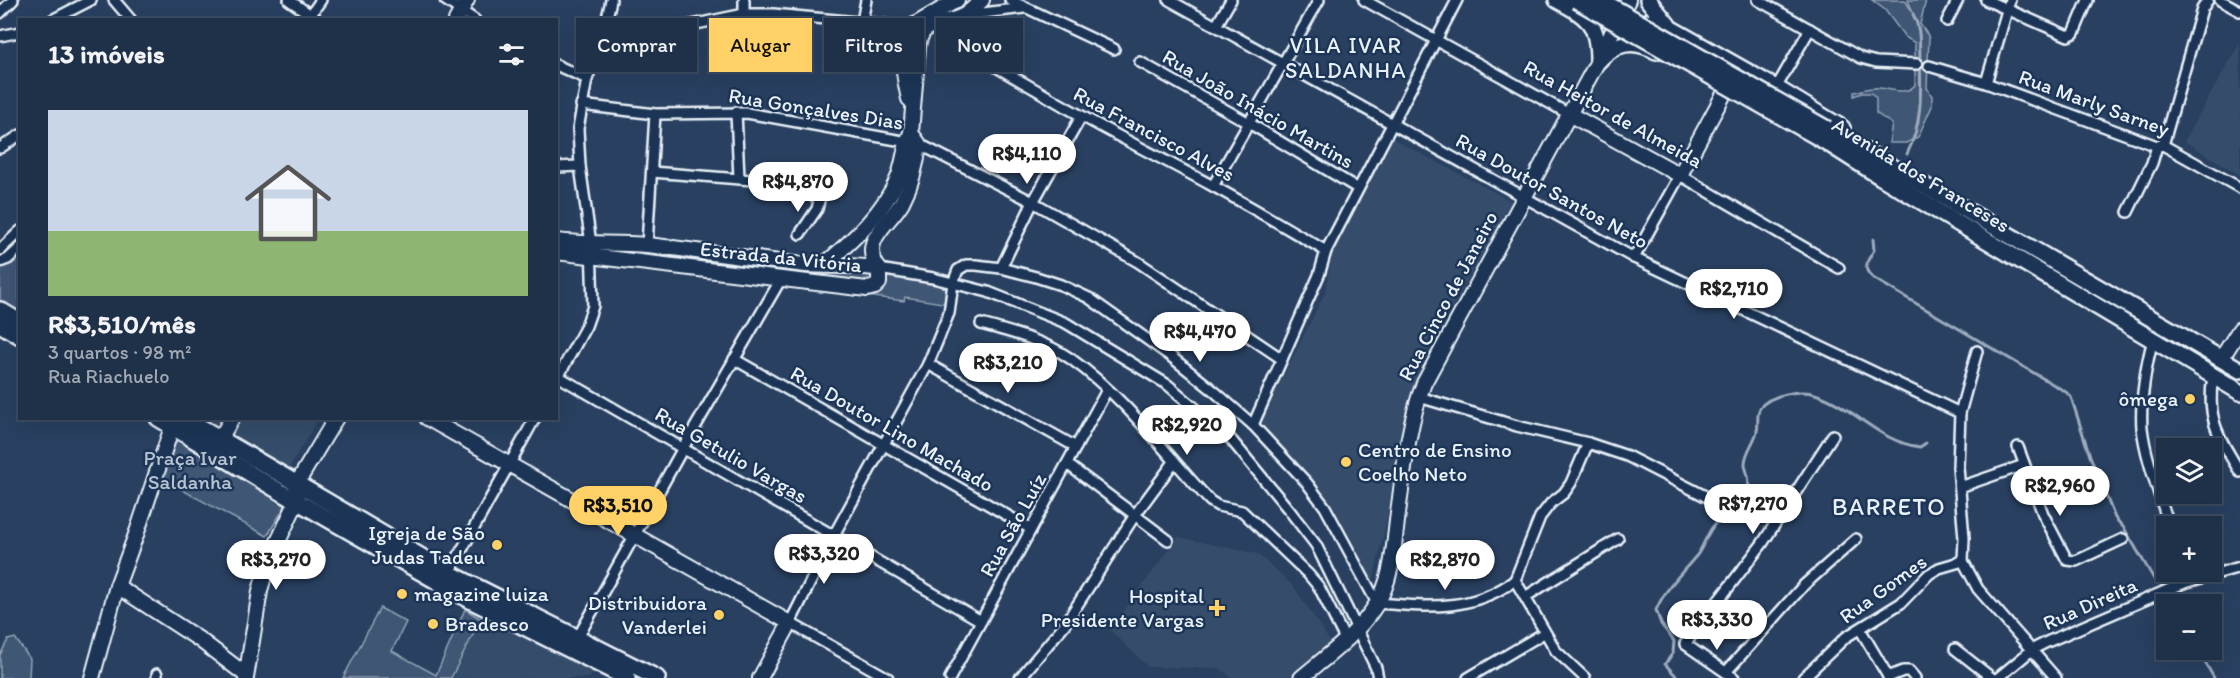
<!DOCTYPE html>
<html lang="pt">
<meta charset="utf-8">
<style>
:root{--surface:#1f3049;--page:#2c3c53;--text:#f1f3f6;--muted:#a1a9b4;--line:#3c4b61;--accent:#ffd166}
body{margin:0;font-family:Itim,sans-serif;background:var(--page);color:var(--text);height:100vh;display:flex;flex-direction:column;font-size:22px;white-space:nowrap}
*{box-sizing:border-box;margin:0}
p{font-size:20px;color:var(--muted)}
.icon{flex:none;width:33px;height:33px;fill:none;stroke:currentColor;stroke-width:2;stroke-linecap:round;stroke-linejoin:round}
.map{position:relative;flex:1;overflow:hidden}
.sheet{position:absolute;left:18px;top:18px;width:540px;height:402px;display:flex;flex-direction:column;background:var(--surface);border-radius:0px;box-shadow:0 6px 24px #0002,0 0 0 2px var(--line)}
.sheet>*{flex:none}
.hud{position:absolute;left:576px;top:18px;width:570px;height:54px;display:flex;gap:12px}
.fabs{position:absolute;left:2156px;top:438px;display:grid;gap:12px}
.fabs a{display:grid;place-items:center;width:66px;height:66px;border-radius:0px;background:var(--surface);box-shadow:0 6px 24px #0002,0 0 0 2px var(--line);font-size:30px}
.price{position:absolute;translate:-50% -51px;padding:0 14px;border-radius:21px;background:#fff;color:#222;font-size:20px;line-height:39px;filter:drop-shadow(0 2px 3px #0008)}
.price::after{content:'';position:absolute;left:50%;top:36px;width:18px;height:14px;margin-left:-9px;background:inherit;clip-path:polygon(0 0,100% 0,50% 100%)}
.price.selected{background:var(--accent);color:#111}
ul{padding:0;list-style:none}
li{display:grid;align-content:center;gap:12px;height:318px;padding:0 30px}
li+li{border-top:2px solid var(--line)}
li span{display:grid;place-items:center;height:186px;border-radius:0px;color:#555}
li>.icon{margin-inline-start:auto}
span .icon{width:108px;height:108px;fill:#fffc;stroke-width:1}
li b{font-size:26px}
h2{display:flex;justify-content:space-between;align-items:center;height:72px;padding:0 30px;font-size:26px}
.chip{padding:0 21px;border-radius:0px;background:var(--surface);box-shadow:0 6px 24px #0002,0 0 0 2px var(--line);font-size:21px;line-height:54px}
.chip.selected{background:var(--accent);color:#111}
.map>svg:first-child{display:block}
.built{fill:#364d6b}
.green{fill:#415774;stroke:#94a4b6;stroke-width:1.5}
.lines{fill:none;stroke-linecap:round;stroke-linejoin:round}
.stream{stroke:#9dabbd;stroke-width:3}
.street-casing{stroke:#e8f1f8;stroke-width:14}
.secondary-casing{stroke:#e8f1f8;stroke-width:18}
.primary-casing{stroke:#e8f1f8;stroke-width:20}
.street{stroke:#1d3557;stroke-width:9}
.secondary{stroke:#1d3557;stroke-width:14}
.primary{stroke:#1d3557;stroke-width:15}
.primary-bridge-casing{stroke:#e8f1f8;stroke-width:20;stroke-linecap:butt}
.primary-bridge{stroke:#1d3557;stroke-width:15}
.poi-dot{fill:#ffd166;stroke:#1d3557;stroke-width:2}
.labels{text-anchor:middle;stroke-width:5;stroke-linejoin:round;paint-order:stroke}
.street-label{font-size:21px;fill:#e8f1f8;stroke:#1d3557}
.poi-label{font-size:21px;fill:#e8f1f8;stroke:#1d3557;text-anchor:end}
.park-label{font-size:21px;fill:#b6c3d0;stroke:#1d3557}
.neighbourhood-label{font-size:22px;letter-spacing:1.5px;fill:#e8f1f8;stroke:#1d3557}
.quarter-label{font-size:24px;letter-spacing:1.5px;fill:#e8f1f8;stroke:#1d3557}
</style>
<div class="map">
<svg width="2240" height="678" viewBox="0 0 2240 678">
<rect width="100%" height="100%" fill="#294061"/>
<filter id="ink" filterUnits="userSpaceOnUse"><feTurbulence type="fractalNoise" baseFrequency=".0167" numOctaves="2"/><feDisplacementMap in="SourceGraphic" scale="12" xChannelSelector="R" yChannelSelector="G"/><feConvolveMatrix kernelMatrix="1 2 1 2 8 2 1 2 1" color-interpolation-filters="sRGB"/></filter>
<g filter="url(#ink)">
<g class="built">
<path d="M2240,43V175L2184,141Z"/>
<path d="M1391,138L1513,202L1433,339L1420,370L1403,428L1384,533L1373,581L1325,496L1260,423L1325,293L1334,246Z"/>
<path d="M195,419H318L286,473Z"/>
<path d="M1178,537L1258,554L1294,587L1331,643L1289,678H1232L1219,668L1148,667L1110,630Z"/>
<path d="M481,619L594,669L590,678H453Z"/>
</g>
<g class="green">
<path d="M1872,0H1905L1913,13L1908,0H1926L1920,24L1929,37L1927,88L1932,96V106L1918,137L1906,143H1889L1892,124L1876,113V98L1871,93H1862L1854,96V92C1860,91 1867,88 1873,88C1887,86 1904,98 1915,85V43L1905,37L1885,10Z"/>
<path d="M616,249L873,273L874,283L614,253Z"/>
<path d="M19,255V316L0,304V267Z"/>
<path d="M887,274L940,284L949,292L948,304L905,297L904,301L867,296C885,292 880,287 887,274Z"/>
<path d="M177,438L287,503L267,536L162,479Z"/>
<path d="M380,608L406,622L392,651L436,675L465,609L481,619L451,678H343Z"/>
<path d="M15,638L30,659L29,678H0V655L8,640Z"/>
</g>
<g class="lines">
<g class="stream">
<path d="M1907,154C1923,123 1921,90 1920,56C1919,38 1921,30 1913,14"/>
<path d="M1873,239L1874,250C1867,262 1861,267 1873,278L2066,392L2071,397L2090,456L2115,518L2124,528L2154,579L2165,587L2174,604"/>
<path d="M2198,650L2214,678"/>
<path d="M1678,678L1665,664L1673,653L1674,641L1661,624L1656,610C1665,589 1682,573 1697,555C1704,546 1706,534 1715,524C1725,513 1743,502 1748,487C1751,479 1746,472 1745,465C1744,453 1755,442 1757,431C1759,424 1756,414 1760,408C1769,395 1800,389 1815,394C1854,406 1878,442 1920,447L1926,443"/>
</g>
<defs>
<g id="street">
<path d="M114,0L131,20"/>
<path d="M289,0L318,20"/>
<path d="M445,0L475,20"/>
<path d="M744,0V14"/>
<path d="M1010,0L1114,49"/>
<path d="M1169,0L1634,258L1960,413"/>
<path d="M1364,0L1569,114"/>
<path d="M1758,0L1861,58L1876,62L1917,64"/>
<path d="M1986,0L2068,36L2074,33L2088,0"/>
<path d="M2220,0L2240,11"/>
<path d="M0,13L13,0"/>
<path d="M967,15L1024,8"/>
<path d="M309,17L321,0"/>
<path d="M52,20L91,0"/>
<path d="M1947,21L1958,0"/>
<path d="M862,22L866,0"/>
<path d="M940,23C970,55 1002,70 1040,92C1096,126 1154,154 1211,185C1250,206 1288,229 1326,251"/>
<path d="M1216,26L1231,0"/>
<path d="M0,36L20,32"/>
<path d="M601,44L744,14H773L911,27"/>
<path d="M1140,62L1249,123L1357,188"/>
<path d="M556,65L587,79"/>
<path d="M1929,66L1986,83L2157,146L2163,145L2240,188"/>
<path d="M1986,83L2010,0"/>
<path d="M1776,88L1810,29"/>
<path d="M581,105L655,114L747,113L919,144L1033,202L1138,262L1282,359"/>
<path d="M736,112L739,178"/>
<path d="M2163,145L2202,9L2208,0"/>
<path d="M0,148L20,135"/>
<path d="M556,167L580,166"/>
<path d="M652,172L776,182L817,197L819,201L817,209L800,234"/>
<path d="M1213,186L1319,0"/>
<path d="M2128,212L2152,163L2157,146"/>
<path d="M647,245L655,114"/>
<path d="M0,250L20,231"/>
<path d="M1634,258L1680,175L1839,268"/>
<path d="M0,262L8,259L20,248"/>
<path d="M1001,268L1033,202L1081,117"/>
<path d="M879,269L933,278L988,292L1066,323L1168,385L1228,436L1289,510L1316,545L1376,668L1378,678"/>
<path d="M981,324C1011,332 1045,341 1071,359C1125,397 1165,453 1210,501L1218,506L1242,511L1308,574L1319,587L1346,641"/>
<path d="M2153,340C2146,364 2140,402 2142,428C2146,461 2160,494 2169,526"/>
<path d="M1977,351L1960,413L1958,467L1964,538L1963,561L1978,589L2056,678"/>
<path d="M734,359L1031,529"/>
<path d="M928,364L1076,447"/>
<path d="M556,375L981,621"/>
<path d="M2213,376C2206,419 2218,436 2240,472"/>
<path d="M557,379L586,326L593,306L591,244L580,166L578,129L587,79L601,44L611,0"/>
<path d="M1419,397L1517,426L1588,443L1627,456L1709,498"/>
<path d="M1253,425L1319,275L1326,251L1457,0"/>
<path d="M2018,447L2043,514L2067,560L2076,561L2123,539"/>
<path d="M1067,464L1168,540"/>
<path d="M1960,487L2024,465"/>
<path d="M2181,572L2184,583"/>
<path d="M449,573L535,418"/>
<path d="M1515,580L1540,517L1551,503L1564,493L1571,483L1588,443"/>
<path d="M1515,580L1556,651L1585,678"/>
<path d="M1525,597L1618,539"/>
<path d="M1860,629L1889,678"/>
<path d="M577,639L683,448L781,279"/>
<path d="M1955,649L1992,678"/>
<path d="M1726,672L1804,585L1856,539"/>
<path d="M1888,677L1903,671H1909L1915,678"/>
<path d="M157,678V674"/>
<path d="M888,678L790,623L834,535L928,364L949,313L953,283L958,270L966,265H976L1001,268L1036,277L1061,285L1089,298L1169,355L1214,391L1253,425L1307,483L1325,507L1377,603C1428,607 1472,612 1515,580"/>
<path d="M950,678L1107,390"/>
<path d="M1020,678L1065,624L1135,515L1174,462"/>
<path d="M1468,678L1544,633"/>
<path d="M1734,678L1685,644L1762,544L1833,435"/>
<path d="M1803,678L1846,637L1901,603L1929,574L1939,568L1963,561"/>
<path d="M1998,678L2033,649L2047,642L2184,583L2240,567"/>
</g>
<g id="secondary">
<path d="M456,20L467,0"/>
<path d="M909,99C904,77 898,48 911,27L957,0"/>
<path d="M1569,114L1680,175L1725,92"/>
<path d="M556,241C587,245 617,242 647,245C700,251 753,259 806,265C831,267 854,264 879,269"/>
<path d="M556,252L867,289L875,287L879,283V269"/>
<path d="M825,264C852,241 884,212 898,178C904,163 904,147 911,133L918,47C922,17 943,27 963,16C970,12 976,5 982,0"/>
<path d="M879,269C858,241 889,225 902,202C911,185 917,163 919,144L911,133"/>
<path d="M2221,359L2240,329"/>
<path d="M427,418L790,623L760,678"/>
<path d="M220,439L232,418"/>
<path d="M117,586L200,640L246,675"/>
<path d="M92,678L117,586L137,532L172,427"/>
<path d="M246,678L260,591L267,565L297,501L296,485L336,418"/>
<path d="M1301,678C1327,656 1357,635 1376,605C1393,579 1394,543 1398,513C1404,469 1408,424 1424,383L1598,61L1628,0"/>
</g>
<g id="primary">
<path d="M1557,0C1589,17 1598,23 1598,61"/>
<path d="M1648,0L1668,25"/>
<path d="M1640,33L1647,22L1654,21L1661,23L1776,88L1842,128"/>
<path d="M1598,61C1615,42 1634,38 1656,51"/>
<path d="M1827,129L2240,370"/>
<path d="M1823,140L1881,177L2240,392"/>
<path d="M0,310L20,322"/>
<path d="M0,324L20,336"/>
<path d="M158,418L279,491L470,600L627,678"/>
<path d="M185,418L449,573L657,678"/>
</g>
</defs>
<use href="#street" class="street-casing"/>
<use href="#secondary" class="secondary-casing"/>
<use href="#primary" class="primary-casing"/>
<use href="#street" class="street"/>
<use href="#secondary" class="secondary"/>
<use href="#primary" class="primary"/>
<defs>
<g id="primary-bridge">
<path d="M1576,0L1823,140"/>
<path d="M1600,0L1827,129"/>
</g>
</defs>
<use href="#primary-bridge" class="primary-bridge-casing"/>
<use href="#primary-bridge" class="primary-bridge"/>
</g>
</g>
<g class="poi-dot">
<circle cx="2190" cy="399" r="6"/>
<circle cx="1346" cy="462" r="6"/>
<circle cx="497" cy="545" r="6"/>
<circle cx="402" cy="594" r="6"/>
<path d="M1214 599h6v6h6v6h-6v6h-6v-6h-6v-6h6z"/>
<circle cx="719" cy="615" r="6"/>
<circle cx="433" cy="624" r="6"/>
</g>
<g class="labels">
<g class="street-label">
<text transform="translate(2094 103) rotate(20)" y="7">Rua Marly Sarney</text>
<text transform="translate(816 109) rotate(9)" y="7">Rua Gonçalves Dias</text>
<text transform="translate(1258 109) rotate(30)" y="7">Rua João Inácio Martins</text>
<text transform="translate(1613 114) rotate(29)" y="7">Rua Heitor de Almeida</text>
<text transform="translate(1154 134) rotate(28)" y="7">Rua Francisco Alves</text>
<text transform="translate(1921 175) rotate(31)" y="7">Avenida dos Franceses</text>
<text transform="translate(1552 191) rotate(29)" y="7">Rua Doutor Santos Neto</text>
<text transform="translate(781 257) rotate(6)" y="7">Estrada da Vitória</text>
<text transform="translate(1448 296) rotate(-62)" y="7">Rua Cinco de Janeiro</text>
<text transform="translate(892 429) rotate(30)" y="7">Rua Doutor Lino Machado</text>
<text transform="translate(731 455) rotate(30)" y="7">Rua Getulio Vargas</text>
<text transform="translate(1013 525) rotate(-61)" y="7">Rua São Luíz</text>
<text transform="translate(1883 589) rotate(-36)" y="7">Rua Gomes</text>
<text transform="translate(2090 604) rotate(-24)" y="7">Rua Direita</text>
</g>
<g class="poi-label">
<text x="2178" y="406">ômega</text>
<text x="1358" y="457" text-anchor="start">Centro de Ensino<tspan x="1358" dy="24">Coelho Neto</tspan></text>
<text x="485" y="540">Igreja de São<tspan x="485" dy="24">Judas Tadeu</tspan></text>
<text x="414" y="601" text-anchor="start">magazine luiza</text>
<text x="1204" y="603">Hospital<tspan x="1204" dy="24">Presidente Vargas</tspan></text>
<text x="707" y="610">Distribuidora<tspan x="707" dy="24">Vanderlei</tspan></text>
<text x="445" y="631" text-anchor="start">Bradesco</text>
</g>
<g class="park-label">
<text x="190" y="465">Praça Ivar<tspan x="190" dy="24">Saldanha</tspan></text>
</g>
<g class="neighbourhood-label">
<text x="1346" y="53">VILA IVAR<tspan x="1346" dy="25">SALDANHA</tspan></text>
</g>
<g class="quarter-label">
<text x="1889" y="515">BARRETO</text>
</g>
</g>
</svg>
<div class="fabs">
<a><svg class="icon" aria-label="layers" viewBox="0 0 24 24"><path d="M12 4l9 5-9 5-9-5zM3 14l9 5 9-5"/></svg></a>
<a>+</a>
<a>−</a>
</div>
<b class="price" style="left:1027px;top:185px">R$4,110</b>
<b class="price" style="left:798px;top:213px">R$4,870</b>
<b class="price" style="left:1734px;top:320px">R$2,710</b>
<b class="price" style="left:1200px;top:363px">R$4,470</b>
<b class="price" style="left:1008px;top:394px">R$3,210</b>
<b class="price" style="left:1187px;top:456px">R$2,920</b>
<b class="price" style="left:2060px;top:517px">R$2,960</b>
<b class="price" style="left:1753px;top:535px">R$7,270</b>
<b class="price selected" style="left:618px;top:537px">R$3,510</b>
<b class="price" style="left:824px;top:585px">R$3,320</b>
<b class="price" style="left:276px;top:591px">R$3,270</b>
<b class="price" style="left:1445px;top:591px">R$2,870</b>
<b class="price" style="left:1717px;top:651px">R$3,330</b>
<div class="hud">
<a class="chip">Comprar</a>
<a class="chip selected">Alugar</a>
<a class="chip">Filtros</a>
<a class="chip">Novo</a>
</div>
<section class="sheet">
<h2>13 imóveis<svg class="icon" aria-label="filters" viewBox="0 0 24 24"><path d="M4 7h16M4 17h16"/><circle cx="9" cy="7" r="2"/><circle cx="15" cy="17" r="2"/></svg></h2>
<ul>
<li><span style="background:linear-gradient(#c9d6e8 65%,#8fb573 0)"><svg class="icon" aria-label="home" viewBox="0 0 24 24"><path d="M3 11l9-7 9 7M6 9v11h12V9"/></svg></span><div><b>R$3,510/mês</b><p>3 quartos · 98 m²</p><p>Rua Riachuelo</p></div></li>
</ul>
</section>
</div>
